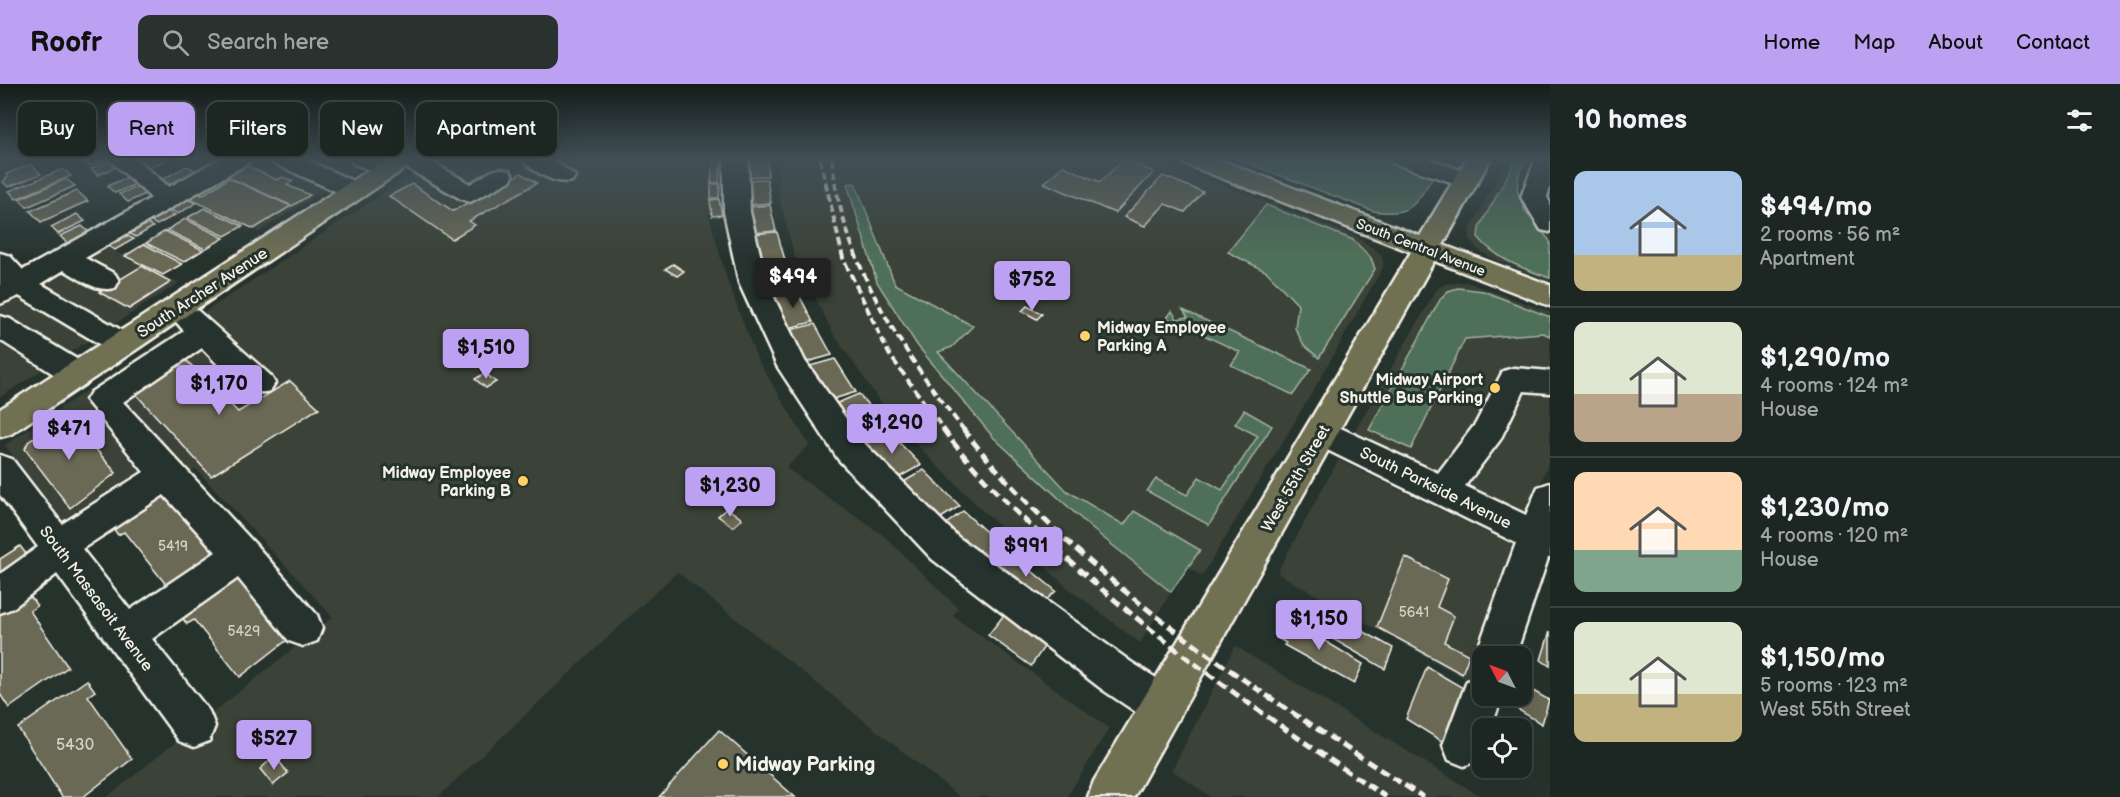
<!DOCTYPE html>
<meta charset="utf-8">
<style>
:root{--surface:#1c2622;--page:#29322f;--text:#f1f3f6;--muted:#a0a5a5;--line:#3a4340;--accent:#bca0f2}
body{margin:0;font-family:"Balsamiq Sans",sans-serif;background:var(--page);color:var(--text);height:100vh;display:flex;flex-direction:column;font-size:22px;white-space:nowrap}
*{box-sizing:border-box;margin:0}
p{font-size:20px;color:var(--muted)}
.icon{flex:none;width:33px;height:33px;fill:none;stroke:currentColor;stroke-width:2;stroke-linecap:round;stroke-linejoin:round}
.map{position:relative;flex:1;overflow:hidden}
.drawer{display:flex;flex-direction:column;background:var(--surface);width:570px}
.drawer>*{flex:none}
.guide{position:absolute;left:18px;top:18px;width:570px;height:54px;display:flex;gap:12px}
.needle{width:39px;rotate:312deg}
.fabs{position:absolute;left:1472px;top:562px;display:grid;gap:12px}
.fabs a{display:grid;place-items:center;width:60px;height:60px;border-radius:12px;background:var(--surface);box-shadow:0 6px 24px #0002,0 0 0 2px var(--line);font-size:30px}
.price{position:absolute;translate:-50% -51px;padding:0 14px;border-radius:6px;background:var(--accent);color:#111;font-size:20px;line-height:39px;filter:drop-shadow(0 2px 3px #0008)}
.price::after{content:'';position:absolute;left:50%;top:36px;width:18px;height:14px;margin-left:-9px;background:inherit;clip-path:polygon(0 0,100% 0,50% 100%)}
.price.on{background:#222;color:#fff}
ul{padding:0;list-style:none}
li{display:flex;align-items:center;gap:18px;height:150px;padding:0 24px}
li+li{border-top:2px solid var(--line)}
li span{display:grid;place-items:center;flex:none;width:168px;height:120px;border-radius:12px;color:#555}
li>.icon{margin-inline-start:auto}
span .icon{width:72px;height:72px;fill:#fffc;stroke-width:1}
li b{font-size:26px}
h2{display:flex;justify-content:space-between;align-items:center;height:72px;padding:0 24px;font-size:26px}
.pill{padding:0 21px;border-radius:12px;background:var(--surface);box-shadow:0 6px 24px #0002,0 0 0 2px var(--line);font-size:21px;line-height:54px}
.pill.on{background:var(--accent);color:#111}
header{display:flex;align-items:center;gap:36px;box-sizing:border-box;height:84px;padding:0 30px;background:var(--accent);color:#111}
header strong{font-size:28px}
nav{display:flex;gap:33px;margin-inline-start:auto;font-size:21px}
.search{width:420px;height:54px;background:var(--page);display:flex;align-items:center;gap:15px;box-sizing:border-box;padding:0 21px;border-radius:12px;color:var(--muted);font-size:22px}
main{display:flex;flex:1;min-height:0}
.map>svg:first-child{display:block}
.built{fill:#3b4339}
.green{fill:#506f58;stroke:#a2b0a0;stroke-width:1.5}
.building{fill:#6b6955;stroke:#f4f1e8;stroke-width:1.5}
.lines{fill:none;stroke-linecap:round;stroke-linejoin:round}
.minor-casing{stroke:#f4f1e8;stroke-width:5}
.major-casing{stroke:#f4f1e8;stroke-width:5}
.minor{fill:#26332d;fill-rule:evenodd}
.major{fill:#706f52;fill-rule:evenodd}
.rail-far1{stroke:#f4f1e8;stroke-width:4;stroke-dasharray:8 4;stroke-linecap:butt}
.rail{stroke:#f4f1e8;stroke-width:5;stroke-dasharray:10 5;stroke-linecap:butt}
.poi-dot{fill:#ffd166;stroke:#26332d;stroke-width:2}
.labels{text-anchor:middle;stroke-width:6;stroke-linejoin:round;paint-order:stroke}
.far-street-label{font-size:14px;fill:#f4f1e8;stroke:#26332d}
.number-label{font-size:14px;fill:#d2cfc3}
.street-label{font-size:16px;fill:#f4f1e8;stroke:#26332d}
.poi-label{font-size:16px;font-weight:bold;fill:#f4f1e8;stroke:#26332d;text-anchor:end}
.near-number-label{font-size:16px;fill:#d2cfc3}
.near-poi-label{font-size:20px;font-weight:bold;fill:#f4f1e8;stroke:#26332d;text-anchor:start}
</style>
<header>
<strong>Roofr</strong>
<div class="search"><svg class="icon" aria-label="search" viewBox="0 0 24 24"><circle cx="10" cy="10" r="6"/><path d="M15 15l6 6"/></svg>Search here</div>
<nav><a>Home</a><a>Map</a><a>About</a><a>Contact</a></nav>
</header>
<main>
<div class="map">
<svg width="1550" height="713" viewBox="0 0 1550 713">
<rect width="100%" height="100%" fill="#26332d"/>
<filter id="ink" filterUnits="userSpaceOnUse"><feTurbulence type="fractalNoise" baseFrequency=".0167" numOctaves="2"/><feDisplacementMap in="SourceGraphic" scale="12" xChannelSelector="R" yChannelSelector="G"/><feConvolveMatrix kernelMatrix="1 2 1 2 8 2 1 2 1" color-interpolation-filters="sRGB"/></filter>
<g filter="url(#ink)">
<g class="built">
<path d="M241,74H374L259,148L179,110Z"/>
<path d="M436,74H711L709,132L727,196L757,275L809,361L786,384L884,452L958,524L953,532L1109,644L1067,713H960L677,488L438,713H107L333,533L196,385L76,460L5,361Z"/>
<path d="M777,74H1152L1355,152L1377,167L1383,174V183L1313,307L1202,492L1056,403L929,267L890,205L853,100H848L877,198L917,261L993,353L1091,444L1171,508L1140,559L1068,504L982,426L895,339L833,249L795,174L779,114Z"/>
<path d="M1508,74H1550V197L1495,176L1478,166L1470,155V146Z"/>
<path d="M96,158L179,199L0,313V213Z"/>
<path d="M1466,198L1550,228V374L1527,435L1356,350V345L1437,205L1445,200Z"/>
<path d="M1338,376L1530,469L1482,573V604L1277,489Z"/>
<path d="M1235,562L1482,713H1211L1172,686Z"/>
</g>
<g class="green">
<path d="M1234,74H1391L1435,90C1415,120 1413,133 1373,127Z"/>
<path d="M1517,74H1527L1519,89L1517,106L1525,127L1550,157V194C1522,184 1497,176 1478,153L1479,144Z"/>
<path d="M855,99L895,200L973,242L952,263L938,268L1067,407L1124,441L1134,427L1200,466L1171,508L1091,444L993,353L917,261L877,198L847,100Z"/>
<path d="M1266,121L1353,156L1371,174L1375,185L1319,274L1304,261L1295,244L1298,221L1267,188L1228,168Z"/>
<path d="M1458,204L1483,207L1550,233V252L1543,249L1465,255L1411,365L1369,346L1441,214L1448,207Z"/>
<path d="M1183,226L1309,284L1311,285L1293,311L1231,281L1240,268L1167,234L1172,227L1177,235L1188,233Z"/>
<path d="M1244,326L1272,342L1209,441L1147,407L1156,395L1187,411L1199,393L1222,406L1258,352L1235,340Z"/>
</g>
<g class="building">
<path d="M91,74H108V75L89,82L83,77Z"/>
<path d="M145,74H165L167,76L147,84L139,77Z"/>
<path d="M713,74H721L719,99H711Z"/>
<path d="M746,74H768V92L745,93Z"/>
<path d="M1123,76L1154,88L1115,129L1044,99L1063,82L1100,98Z"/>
<path d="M109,77L116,83L98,91L91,85Z"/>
<path d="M241,79L277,96L283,93L293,97L287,101L310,111L292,122L221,90Z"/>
<path d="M31,80L41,90L8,103L3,98L8,92L6,90Z"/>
<path d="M187,82L201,89L175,103L161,96Z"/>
<path d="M63,85L71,92L16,115L9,107Z"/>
<path d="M521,89L537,99L469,137L475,141L452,155L389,112L412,100L453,127Z"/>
<path d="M1163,92L1203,108L1185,128L1165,120L1145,142L1124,133Z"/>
<path d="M128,93L136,100L115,109L107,102Z"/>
<path d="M229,94L291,122L254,145L188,114L197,108L202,111Z"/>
<path d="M66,95L75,102L27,123L19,115Z"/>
<path d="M767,95L771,119L748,121L745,96Z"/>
<path d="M711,100H720L719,114H711Z"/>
<path d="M139,102L147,109L128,118L119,110Z"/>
<path d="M77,107L88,117L41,138L30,127Z"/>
<path d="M180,112L196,119L178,130L163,122Z"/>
<path d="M719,115L722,131L712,132L710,116Z"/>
<path d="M770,121L776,147L752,149L747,123Z"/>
<path d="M160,124L175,131L157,141L143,134Z"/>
<path d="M204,124L243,142L225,152L187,134Z"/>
<path d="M77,130L85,137L58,150L51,143Z"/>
<path d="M185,135L224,154L205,165L167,146Z"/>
<path d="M140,136L153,143L136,153L122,146Z"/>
<path d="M82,142L91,150L69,161L60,152Z"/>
<path d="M165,147L203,166L184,178L146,159Z"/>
<path d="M119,148L134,155L115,166L100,158Z"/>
<path d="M777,148L785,176L760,179L753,150Z"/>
<path d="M144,160L182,180L163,191L125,172Z"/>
<path d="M785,176L798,206L773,210L761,181Z"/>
<path d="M673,180L684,187L677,192L665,185Z"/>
<path d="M142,182L171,198L129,225L99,208Z"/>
<path d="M797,207L813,238L788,244L773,212Z"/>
<path d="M1027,222L1042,230L1037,235L1022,227Z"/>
<path d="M815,240L832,271L807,278L790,246Z"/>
<path d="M835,275L856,308L830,316L810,282Z"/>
<path d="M186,276L238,328L290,297L319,324L211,392L132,306Z"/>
<path d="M485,289L496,298L486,304L475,295Z"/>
<path d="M859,310L886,343L861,354L835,320Z"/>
<path d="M67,331L116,389L70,424L25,365L28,358Z"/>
<path d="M888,347L921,381L896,395L864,360Z"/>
<path d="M924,386L960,422L936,437L900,400Z"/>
<path d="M165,410L222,473L172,508L124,448L118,451L112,443Z"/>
<path d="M727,424L742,435L733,443L718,432Z"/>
<path d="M963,427L1005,465L982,483L941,444Z"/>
<path d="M20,462L33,479L0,499V475Z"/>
<path d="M1010,469L1056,507L1043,519L996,481Z"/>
<path d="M1405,473L1448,495L1437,523L1454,532L1444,558L1469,571L1462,590L1377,543Z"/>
<path d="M236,490L291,553L240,593L194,536L187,540L179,530Z"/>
<path d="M30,512L37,522L30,527L68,583L9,624L0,610V531Z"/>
<path d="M1322,524L1393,564L1385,585L1312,543Z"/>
<path d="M1004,531L1046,560L1031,582L988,551Z"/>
<path d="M1287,534L1363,580L1354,600L1284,561L1286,559L1276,553Z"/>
<path d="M1550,547V582L1541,576Z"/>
<path d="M1427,583L1463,604L1443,658L1406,635Z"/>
<path d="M87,596L95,607L88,612L132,675L83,713H62L18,644Z"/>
<path d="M1521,600L1549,616L1542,640L1507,619L1510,612H1521Z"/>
<path d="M719,646L795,713H659Z"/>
<path d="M275,672L288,689L273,701L260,685Z"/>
</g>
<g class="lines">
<defs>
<g id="minor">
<path d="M108,74H135L169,103L221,74H251L248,79L85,174L115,190L119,197L115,204C96,209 81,195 64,186L41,200L133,253L137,260L133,267L122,271L111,267L19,212L0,220V169L10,172L23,186L151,114Z"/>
<path d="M270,74H302L364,102L368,107L364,112L355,115L346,112L273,79Z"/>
<path d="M350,74C366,74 390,70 400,85L397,90L388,92L379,90L353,79Z"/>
<path d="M395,74H425L470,100L492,87L501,85L510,87L513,92L510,97L470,118L461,115L398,79Z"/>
<path d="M522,74H551L575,92L572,97C556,101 532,88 522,74Z"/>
<path d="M724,74H748L750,128L767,199L805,277L862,357L958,453L1131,578L1178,608L1184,622L1178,636L1163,642L1148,636L1103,606L932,475L838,375L777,282L739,199L724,128Z"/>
<path d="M1390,74H1426L1475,91L1478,96L1475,101L1466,103L1393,79Z"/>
<path d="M1536,74H1550V103L1547,113L1550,119V148L1541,146L1521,113Z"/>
<path d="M187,223L197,226L270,291L275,299L270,307C243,315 220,281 202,264L123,318L255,460L317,531L322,544L317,557L303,562L289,557L238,494L152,555L209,627L215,642L209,657L194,663L179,657L57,490L13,524L0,529V490L38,463L0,411V371L12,375L62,440L144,388L86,316L91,308L184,247L172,233L177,226ZM164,411L216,468L130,526L82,465Z"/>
<path d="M0,232L10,235L88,282L92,290L88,298L77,301L66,298L0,256Z"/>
<path d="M1514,284L1550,287V309L1524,307L1500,356L1465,402L1526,431L1538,403L1550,399V474H1548L1515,573H1482V587L1475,573L1516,459L1309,357L1305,348L1309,339L1321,335L1438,389L1476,339L1503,287Z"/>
<path d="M1482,591V612H1502L1491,645H1482V669L1479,676L1464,682L1449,676L1443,661L1467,597Z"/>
</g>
<g id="major">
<path d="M387,74H416L413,79L11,350L0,353V325Z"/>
<path d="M1180,74H1214L1420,152L1467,74H1491L1443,161L1550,201V222L1434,177L1134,713H1088L1094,697L1411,168L1183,79Z"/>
</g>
</defs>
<use href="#minor" class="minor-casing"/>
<use href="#major" class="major-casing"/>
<use href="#minor" class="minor"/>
<use href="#major" class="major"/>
<g class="rail-far1">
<path d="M820,74L843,174L889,270L944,346"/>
<path d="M832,74C841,177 902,267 964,346"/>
</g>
<g class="rail">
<path d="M943,345C979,394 1026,439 1072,479C1170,567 1277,641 1386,713"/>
<path d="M963,345C1084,500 1259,608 1423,713"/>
</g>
</g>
</g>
<linearGradient id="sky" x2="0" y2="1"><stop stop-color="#151c19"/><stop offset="0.43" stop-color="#415057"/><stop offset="1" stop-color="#415057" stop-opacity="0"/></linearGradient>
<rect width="1550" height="174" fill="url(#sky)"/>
<g class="poi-dot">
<circle cx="1085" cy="252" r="6"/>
<circle cx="1495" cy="304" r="6"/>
<circle cx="523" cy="397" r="6"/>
<circle cx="723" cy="680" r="6"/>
</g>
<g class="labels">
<g class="far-street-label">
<text transform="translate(1421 163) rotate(21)" y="5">South Central Avenue</text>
</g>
<g class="number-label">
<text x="173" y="467">5419</text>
<text x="1414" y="533">5641</text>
<text x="244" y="552">5429</text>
</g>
<g class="street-label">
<text transform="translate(202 208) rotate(-33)" y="6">South Archer Avenue</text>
<text transform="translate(1295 394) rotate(-60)" y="6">West 55th Street</text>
<text transform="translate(1436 403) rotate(26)" y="6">South Parkside Avenue</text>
<text transform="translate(97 514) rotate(53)" y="6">South Massasoit Avenue</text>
</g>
<g class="poi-label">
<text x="1097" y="249" text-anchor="start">Midway Employee<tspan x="1097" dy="18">Parking A</tspan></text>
<text x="1483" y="301">Midway Airport<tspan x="1483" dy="18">Shuttle Bus Parking</tspan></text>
<text x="511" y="394">Midway Employee<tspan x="511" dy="18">Parking B</tspan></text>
</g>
<g class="near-number-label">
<text x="75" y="666">5430</text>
</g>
<g class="near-poi-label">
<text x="735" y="687">Midway Parking</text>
</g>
</g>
</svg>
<div class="fabs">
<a><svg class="needle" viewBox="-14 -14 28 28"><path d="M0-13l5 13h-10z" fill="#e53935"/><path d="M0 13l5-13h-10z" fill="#a0a5a5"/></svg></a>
<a><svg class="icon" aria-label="locate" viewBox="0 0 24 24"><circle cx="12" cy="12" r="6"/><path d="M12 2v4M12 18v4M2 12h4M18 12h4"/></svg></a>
</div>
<b class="price on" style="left:793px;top:225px">$494</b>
<b class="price" style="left:1032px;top:228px">$752</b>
<b class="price" style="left:486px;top:296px">$1,510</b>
<b class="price" style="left:219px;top:332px">$1,170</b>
<b class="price" style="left:892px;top:371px">$1,290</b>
<b class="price" style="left:69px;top:377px">$471</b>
<b class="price" style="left:730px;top:434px">$1,230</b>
<b class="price" style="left:1026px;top:494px">$991</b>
<b class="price" style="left:1319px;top:567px">$1,150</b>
<b class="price" style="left:274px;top:687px">$527</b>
<div class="guide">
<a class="pill">Buy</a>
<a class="pill on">Rent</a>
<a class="pill">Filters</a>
<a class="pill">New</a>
<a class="pill">Apartment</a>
</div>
</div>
<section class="drawer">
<h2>10 homes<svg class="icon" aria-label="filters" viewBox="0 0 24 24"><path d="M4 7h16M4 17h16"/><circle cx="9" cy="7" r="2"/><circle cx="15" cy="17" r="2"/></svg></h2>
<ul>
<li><span style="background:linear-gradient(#a9c7e8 70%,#c2b280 0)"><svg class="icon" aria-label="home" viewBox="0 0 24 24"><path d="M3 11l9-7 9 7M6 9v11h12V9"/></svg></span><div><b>$494/mo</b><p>2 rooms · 56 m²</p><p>Apartment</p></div></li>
<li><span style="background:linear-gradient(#dfe7d0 60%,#b9a48a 0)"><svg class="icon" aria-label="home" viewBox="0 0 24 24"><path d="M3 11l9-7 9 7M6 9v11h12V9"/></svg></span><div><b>$1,290/mo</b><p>4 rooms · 124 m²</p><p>House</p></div></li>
<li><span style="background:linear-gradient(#ffd9b3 65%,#7fa58c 0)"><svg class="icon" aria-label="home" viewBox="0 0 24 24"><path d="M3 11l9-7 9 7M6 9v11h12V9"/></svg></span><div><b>$1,230/mo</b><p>4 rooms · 120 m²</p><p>House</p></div></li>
<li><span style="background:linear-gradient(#dfe7d0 60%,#c2b280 0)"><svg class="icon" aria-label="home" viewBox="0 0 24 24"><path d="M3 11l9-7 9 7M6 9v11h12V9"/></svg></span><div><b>$1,150/mo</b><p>5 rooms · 123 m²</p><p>West 55th Street</p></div></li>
</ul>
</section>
</main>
